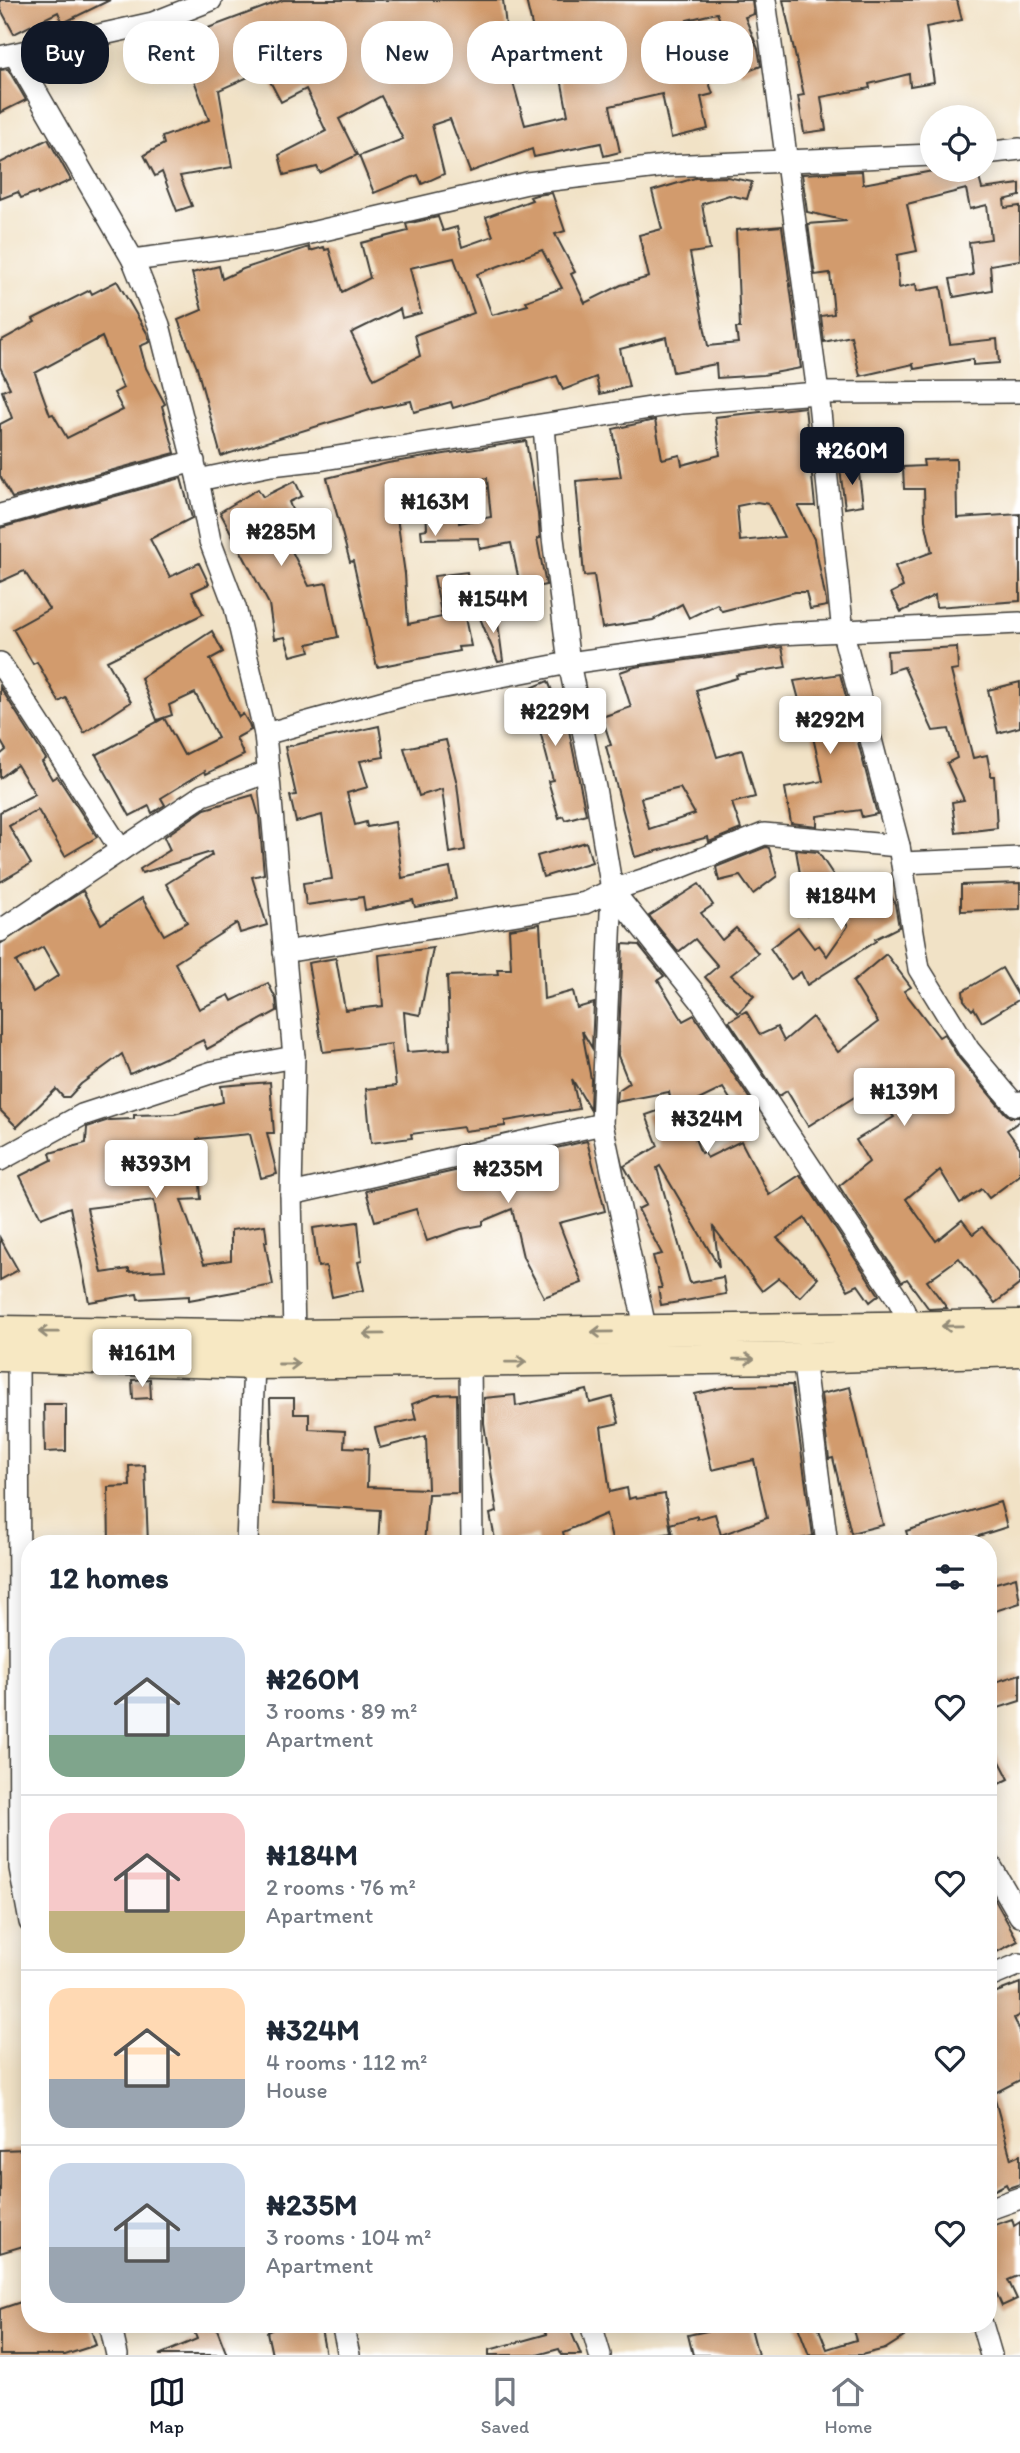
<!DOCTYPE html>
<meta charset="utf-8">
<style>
:root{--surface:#fff;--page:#f2f2f3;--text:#1f2937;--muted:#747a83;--line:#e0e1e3;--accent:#111827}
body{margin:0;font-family:Itim,sans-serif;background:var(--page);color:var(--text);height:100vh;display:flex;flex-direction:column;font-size:26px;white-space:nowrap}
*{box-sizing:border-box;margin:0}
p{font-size:23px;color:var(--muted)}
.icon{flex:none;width:38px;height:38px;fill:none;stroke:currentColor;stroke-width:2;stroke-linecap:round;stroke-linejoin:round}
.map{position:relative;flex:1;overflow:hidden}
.sheet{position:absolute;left:21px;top:1535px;width:976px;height:798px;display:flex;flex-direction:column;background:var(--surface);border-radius:28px;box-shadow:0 4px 18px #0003}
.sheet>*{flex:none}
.hud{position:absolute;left:21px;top:21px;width:978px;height:63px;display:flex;gap:14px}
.buttons{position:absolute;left:920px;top:105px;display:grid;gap:14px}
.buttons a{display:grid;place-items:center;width:77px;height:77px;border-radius:50%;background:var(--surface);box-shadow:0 4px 18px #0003;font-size:35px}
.price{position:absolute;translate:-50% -60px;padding:0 16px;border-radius:7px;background:#fff;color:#222;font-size:23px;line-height:46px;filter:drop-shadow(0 2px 4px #0008)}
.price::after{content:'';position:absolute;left:50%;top:42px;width:21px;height:16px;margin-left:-10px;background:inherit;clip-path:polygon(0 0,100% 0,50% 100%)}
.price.active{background:var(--accent);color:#fff}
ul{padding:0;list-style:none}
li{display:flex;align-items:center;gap:21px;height:175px;padding:0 28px}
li+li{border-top:2px solid var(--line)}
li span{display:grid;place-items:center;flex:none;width:196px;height:140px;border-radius:21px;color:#555}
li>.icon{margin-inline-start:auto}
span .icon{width:84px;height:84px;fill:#fffc;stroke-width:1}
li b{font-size:30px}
h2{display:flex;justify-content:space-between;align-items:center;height:84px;padding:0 28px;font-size:30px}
.chip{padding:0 24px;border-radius:28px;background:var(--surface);box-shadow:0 4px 18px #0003;font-size:24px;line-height:63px}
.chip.active{background:var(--accent);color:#fff}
.menu{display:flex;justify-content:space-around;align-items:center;height:98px;border-top:2px solid var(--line);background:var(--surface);font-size:19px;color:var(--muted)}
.menu a{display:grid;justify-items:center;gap:4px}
.menu .active{color:var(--accent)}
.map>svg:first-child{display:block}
.building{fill:#d29b6d;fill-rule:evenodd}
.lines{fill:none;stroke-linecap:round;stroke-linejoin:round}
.street-casing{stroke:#3c3a36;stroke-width:24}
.secondary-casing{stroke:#3c3a36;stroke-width:33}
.street{stroke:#fff;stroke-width:21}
.secondary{stroke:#f7e8c3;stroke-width:30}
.oneway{stroke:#948c78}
</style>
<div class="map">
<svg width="1020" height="2355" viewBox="0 0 1020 2355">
<rect width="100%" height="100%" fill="#fff"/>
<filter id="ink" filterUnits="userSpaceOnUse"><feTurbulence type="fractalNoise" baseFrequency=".0143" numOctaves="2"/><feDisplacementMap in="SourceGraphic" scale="14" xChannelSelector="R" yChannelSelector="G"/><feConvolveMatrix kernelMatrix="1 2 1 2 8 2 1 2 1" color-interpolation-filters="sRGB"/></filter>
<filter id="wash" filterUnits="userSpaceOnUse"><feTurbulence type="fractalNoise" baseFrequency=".00686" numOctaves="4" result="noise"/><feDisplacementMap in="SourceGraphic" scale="28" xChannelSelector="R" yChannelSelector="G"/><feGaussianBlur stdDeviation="1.57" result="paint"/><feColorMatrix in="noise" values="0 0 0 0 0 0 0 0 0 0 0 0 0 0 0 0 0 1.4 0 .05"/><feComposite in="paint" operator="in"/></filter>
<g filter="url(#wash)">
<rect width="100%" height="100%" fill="#f1e2c6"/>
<g id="blocks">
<g class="building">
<path d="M0,0H110L63,23L58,12L14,34L0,8Z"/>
<path d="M283,0H503L509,54H505L525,125L568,115L555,47L538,51L526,0H752L754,14L745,17L758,49L761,66L741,74L717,13L687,20L713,94L701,97L708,129L671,138L662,94L610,106L620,152L604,156L601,143L534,157L532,149L470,172L450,119L432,125L444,174L422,184L418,175L374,193L359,156L403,139L381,96L339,119L357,155L320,173L317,167L284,175L279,155L326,131L306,89L281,102L264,70L219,90L232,167L180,176L192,206L177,211L162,172L155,176L144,155L164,144L162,137L209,120L186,59L209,51L200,31Z"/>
<path d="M783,0H957L962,20L926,27L934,82L910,86L909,74L869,84L870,88L821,97L826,130L804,133L798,96L804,95Z"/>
<path d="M8,69L26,100L0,113V70Z"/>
<path d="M48,139L71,180L38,195L37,192L21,198L18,192L0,199V163Z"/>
<path d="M938,170H977L982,189L1020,184V196L1004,200L1005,208L1020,206V260L990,265L992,290L954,297L950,279L973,275L969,242L991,239L987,205L970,209L966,189L907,204L917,251L897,255L899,288L916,284L917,291L941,287L950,344L997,339L999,363L973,365V359L914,369L913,364L860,376L851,336L824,342L821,316L834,314L830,273L815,275L808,224L847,221L807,212L802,174L862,171L863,184Z"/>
<path d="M727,177L752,182L747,199L729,195L702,204L710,250L690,253L708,346L738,343L736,328H740L736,230L782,226L801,368L763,375L717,378L716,364L673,372L666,337L620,349L629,387L600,394L596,377L563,390L557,376L453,408L451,402L414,412L411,401L373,409L221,456L197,368L178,320L202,310L192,273L219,266L222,279L243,269L309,247L310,251L324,247L325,250L329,249L342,292L370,278L361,243L408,231L406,224L438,217L443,231L457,227L462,247L493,236L486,217L532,200L530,197L536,195L552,193L565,231L555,234L575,272L571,274L585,303L621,285L649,277L639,235L662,229L652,191L695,178ZM542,250L562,288L526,301L528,305L492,315L477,274ZM454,258L474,313L415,335L420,356L374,379L351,333L400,309L402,318L421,313L410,268Z"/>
<path d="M117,281L147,333L150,342L140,346L146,368L165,404L162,406L175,453L12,498L0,476V424L12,418L2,391L10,388L0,367V341L35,322L33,319L90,290L92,294ZM102,337L123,388L114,393L123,410L67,438L53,414L50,415L35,373Z"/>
<path d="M805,407L815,506H798L814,539L827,606L810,609L806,592H795L722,611L717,604L689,618L682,604L653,620L602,628L594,575L584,576L576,481L621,477L613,429L655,420L662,459L680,455L682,465L720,455L715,417ZM757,502L768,504L784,537L740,541L737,506Z"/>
<path d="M526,441L538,514L540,538L537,539L546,585L521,590L511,543L480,549L478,538L422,539L421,530L427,529L425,484L401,485L393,489L405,574L408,624L442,617L434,576L467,572L470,596L461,599L471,646L458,647L459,651L377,667L353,561L350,562L327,478L388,463ZM487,478L491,517L459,523L458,484Z"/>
<path d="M956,459L957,518L1020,514V601L936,607L935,595L901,612L891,593L903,587L895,566L932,552L925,520L924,489H904L903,467L924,466L923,460Z"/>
<path d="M858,466L863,505L845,508L840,469Z"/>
<path d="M181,478L192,518L150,539L170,577L199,563L209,584L192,592L203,614L107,661L131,702L84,733L66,698L59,702L37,662L33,664L13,629L49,609L24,571L0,582V528Z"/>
<path d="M295,481L302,496L289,502L298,525L282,531L309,586L327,583L338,637L308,644L310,651L291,656L285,637L274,639L269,604L220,512L258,489L263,497Z"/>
<path d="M497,616L503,661L498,662L480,618Z"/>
<path d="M212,631L223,652L210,659L239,717L243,714L249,724L251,730L236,738L244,755L206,774L205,771L161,798L165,805L152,813L149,806L130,816L96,755L164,718L184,755L218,738L195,693L169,705L172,715L157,720L141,678Z"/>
<path d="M782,647L786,667L736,675L737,678L696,690L717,757L742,750L755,797L732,803L741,829L709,842L708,837L635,857L606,746L611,745L602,717L631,707L620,672L635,667ZM680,788L695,814L649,829L641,798Z"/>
<path d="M957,647L958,670L951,671L973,758L987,755L991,776H994L997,828L956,833L952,802L964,800L947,763L957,758L949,729L933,731L904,667L888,672L887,651Z"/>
<path d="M840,674L877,814L862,817L860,810L817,816V826L791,823L785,788L823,781L810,724L806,726L794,681Z"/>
<path d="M548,681L559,708L564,706L586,814L565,820L563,816L559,818L548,781L553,780L535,712L521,718L512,696Z"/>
<path d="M1020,682V727L998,733L988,690Z"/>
<path d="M0,687L46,759L42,762L52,779L57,776L97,837L65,856L38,810L9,826L31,864L0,882V812L35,794L17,765L0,778V755L6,750L0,740Z"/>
<path d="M379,726L384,757L360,761L368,787L347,793L355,825L366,822L367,827L395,822L402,878L450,868L456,899L415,907L413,900L365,910L363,897L306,905L303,883L332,879L322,815L296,822L290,796L296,795L285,747Z"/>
<path d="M446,740L457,784L465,850L450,853L442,789L419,796L404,748Z"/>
<path d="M253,795L259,816L264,874L252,877L267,925L240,933L237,923L175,963L199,1009L229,995L232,1001L268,983L276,999L277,1011L207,1049L203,1040L130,1074L122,1054L81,1084L69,1097H63L56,1089L17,1127L0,1110V944L83,891L101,924L142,898L164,935L187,922L166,884L212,855L211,852L142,873L140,869L170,850L164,837L205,809ZM43,947L59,975L33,992L16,962Z"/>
<path d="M586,842L592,862L543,877L537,856Z"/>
<path d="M766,847L769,848L777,876L753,894L740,876L719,881L716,867Z"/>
<path d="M796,850L818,852L838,882L807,915Z"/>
<path d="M883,879L895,904L899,927L875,939L876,941L807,985L801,972L791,979L770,948L798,927L814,948L819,945L827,956L848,926L831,894L854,883L858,891Z"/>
<path d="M1020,883V909L961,911V885Z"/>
<path d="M699,884L713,905L701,913L722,940L736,928L758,953L731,975L754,996L738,1013L705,977L718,966L695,939L678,952L649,916Z"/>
<path d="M540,924L544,999L573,991L577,1008L594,1003L592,1048L582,1031L591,1079L590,1109L572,1079L579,1109L505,1121V1126L464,1131L463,1127L411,1134L412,1138L371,1143L366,1089L396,1086L391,1044L323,1052L308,963L336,958L345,1010L383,1006L379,955L433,948L420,1015L404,1012L407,1052L450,1049L447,976L498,974L497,969H511L509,929Z"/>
<path d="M623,944L639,945L664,976L658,980L683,1021L694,1015L757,1110L742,1118L723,1088L682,1108L701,1153L704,1152L707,1158L741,1141L769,1195L800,1175L879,1295L870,1302L858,1285L848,1290L805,1218L777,1238L818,1278L800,1297L779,1278L762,1291L714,1228L719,1267L660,1166L657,1168L690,1283L723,1277L726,1294L661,1305L658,1288H662L653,1256L662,1254L638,1209L646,1205L624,1166L658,1146L646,1115L672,1106L669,1092L616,1102L617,1091L629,1083L618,1056Z"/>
<path d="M886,954L911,987L904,991L939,1037L944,1034L959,1058L1005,1113L1010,1117H1020V1121L1007,1130L1020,1148V1175L989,1198L982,1189L960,1203L940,1170L906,1199L936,1241L962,1220L973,1234L982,1227L999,1246L1020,1273V1284L995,1303L959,1258L927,1281L947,1308L929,1309L907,1279L902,1282L839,1186L869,1162L856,1140L894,1117L869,1088L808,1126L787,1091L779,1096L729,1021L746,1011L760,1035L777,1027L784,1041L812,1017L838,1052L878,1022L853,982Z"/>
<path d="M1002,968L1020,999L982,1022L974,1008L972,1010L964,1000L963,991Z"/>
<path d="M270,1082L274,1133H267L277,1174L261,1178L250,1134L197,1139L201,1199L181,1200L204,1264L231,1260V1230L265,1225L267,1242H265L273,1285L189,1300V1296L138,1299L137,1294L89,1302L70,1207L41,1218L20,1176L52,1160L50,1153L86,1143L87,1127L109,1120L134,1119V1115L174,1114L223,1102L221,1086ZM154,1200L165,1270L129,1272V1269L102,1273L87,1208Z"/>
<path d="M587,1141L605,1211L559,1223L582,1283L544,1297L523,1257L512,1209L483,1221V1225L461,1229L427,1241L416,1209L375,1221L366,1191Z"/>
<path d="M358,1222L362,1261L358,1262L364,1290L332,1297L326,1266L318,1267L313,1228Z"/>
<path d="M0,1238L18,1270L0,1280Z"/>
<path d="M150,1379L151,1398L133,1399L132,1380Z"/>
<path d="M792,1385L813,1536L778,1544H676L670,1524L697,1516V1519L715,1514L721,1535L767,1518L754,1460L712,1470L695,1394L731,1386Z"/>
<path d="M850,1387L883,1525L851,1533L833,1458L829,1459L821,1394Z"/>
<path d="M587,1390L590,1403L613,1397L619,1423L601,1427L610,1492L627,1488L629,1499L635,1497L636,1499L665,1494L671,1533L629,1540L630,1544H613L606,1514L563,1532L566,1544H538L536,1536L496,1544L490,1514L497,1512L484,1423V1398L515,1395L516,1406Z"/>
<path d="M457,1394L458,1493L428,1494L424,1544H378L380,1510L273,1504L270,1398H294V1414H309V1429L345,1431L344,1447L368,1448L367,1487L428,1489L426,1436L380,1448L375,1428L416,1419L412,1404L435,1395Z"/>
<path d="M44,1404H66V1451L45,1452Z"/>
<path d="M145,1465L148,1544H109L108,1487L130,1486L129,1466Z"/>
<path d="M1000,1502L1007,1527L953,1544H910L906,1531Z"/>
<path d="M1016,1577L1020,1603L989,1613V1585Z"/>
<path d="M1020,1674V1701L989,1711V1684Z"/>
<path d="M989,1740L1009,1779L995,1786L989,1774Z"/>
<path d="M989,1889L1018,1941L989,1956Z"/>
<path d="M1020,1983V2015L1014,2018L1020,2031V2080L989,2096V1995Z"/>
<path d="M989,2096H994L1011,2159L1020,2155V2184L1008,2188L1006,2184L989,2193Z"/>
<path d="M30,2149V2244L0,2253V2150Z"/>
<path d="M1012,2219L1014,2226L1020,2222V2275L1008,2280L1017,2299L1002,2306L989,2276V2227Z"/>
<path d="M30,2299V2324H89L96,2345L65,2355H0V2309Z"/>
<path d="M191,2324H215L227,2355H159L197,2339Z"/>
<path d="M283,2324H320L326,2355H272L267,2332Z"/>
<path d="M542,2324H568L581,2355H562L559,2349L537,2355H489V2350L547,2334Z"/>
<path d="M740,2324H750L758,2355H693L688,2335Z"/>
<path d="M797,2324H817L827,2349L856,2340L851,2324H896L904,2337L885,2349L861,2355H809Z"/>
</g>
</g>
</g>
<g filter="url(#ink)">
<use href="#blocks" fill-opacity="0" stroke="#3c3a36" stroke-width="2"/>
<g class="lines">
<defs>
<g id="street">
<path d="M765,0L818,393L843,633L899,846L919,969L969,1050L1015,1105L1020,1102"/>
<path d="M15,55L133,260L159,325L198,480L210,541L235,607L265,734L294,1057L291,1194L294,1335"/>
<path d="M0,57L153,23L211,0"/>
<path d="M985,153L1020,149"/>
<path d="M133,260L276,241L527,183L666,166L933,155"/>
<path d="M544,426L553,538L569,663L595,788L612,890L602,1124L646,1332"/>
<path d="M198,480L271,465L324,459L682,403L818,393L1020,392"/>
<path d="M0,515L194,461"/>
<path d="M0,663L121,850"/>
<path d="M265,734L413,693L569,663L778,634L1020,623"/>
<path d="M902,863L1020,858"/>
<path d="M612,890L700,1000L899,1301L912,1327"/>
<path d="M0,931L203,795L268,772"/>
<path d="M284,952L585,903L612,890L676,869L764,834L899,846"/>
<path d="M0,1160L82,1115L213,1072L294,1057"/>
<path d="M291,1194L602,1124"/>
<path d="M18,1356L20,1868L30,1922"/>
<path d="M803,1358L827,1544"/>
<path d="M470,1362L472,1544"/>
<path d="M247,1544L254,1364"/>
<path d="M989,1863L1020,1916"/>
<path d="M989,1977L1020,1964"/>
<path d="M989,2209L1020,2198"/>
<path d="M110,2324L117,2355"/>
<path d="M342,2324L349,2355"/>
<path d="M591,2324L600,2355"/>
<path d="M982,2324L991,2355"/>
</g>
<g id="secondary">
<path d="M0,1331L294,1335L1020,1325"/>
<path d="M0,1356L254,1364L803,1358L1020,1351"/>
</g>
</defs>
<use href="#street" class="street-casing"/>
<use href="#secondary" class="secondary-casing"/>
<use href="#street" class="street"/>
<use href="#secondary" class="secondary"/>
</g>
<defs><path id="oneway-shaft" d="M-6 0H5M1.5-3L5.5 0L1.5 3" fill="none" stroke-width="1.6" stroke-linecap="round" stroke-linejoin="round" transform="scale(1.75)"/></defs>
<g class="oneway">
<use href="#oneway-shaft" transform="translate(952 1326) rotate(179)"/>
<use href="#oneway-shaft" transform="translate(49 1332) rotate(-179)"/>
<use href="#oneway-shaft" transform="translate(602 1332) rotate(179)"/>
<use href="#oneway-shaft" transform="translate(374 1334) rotate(179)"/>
<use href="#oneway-shaft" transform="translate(744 1359) rotate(-1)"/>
<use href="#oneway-shaft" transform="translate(516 1362) rotate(-1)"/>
<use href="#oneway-shaft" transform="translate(289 1364)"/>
</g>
</g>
</svg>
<div class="buttons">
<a><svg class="icon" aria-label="locate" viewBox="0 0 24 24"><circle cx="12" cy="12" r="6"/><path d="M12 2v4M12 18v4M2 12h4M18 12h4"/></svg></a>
</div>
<b class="price active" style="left:852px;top:487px">₦260M</b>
<b class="price" style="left:435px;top:538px">₦163M</b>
<b class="price" style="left:281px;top:568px">₦285M</b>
<b class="price" style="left:493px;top:635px">₦154M</b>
<b class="price" style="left:555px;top:748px">₦229M</b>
<b class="price" style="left:830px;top:756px">₦292M</b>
<b class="price" style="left:841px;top:932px">₦184M</b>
<b class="price" style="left:904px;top:1128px">₦139M</b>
<b class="price" style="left:707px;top:1155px">₦324M</b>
<b class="price" style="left:156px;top:1200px">₦393M</b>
<b class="price" style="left:508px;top:1205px">₦235M</b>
<b class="price" style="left:142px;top:1389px">₦161M</b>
<div class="hud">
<a class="chip active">Buy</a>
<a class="chip">Rent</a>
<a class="chip">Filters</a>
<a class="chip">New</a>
<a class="chip">Apartment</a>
<a class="chip">House</a>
</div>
<section class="sheet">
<h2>12 homes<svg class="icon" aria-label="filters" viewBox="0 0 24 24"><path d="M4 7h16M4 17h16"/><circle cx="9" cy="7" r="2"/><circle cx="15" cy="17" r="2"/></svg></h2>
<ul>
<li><span style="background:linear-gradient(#c9d6e8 70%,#7fa58c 0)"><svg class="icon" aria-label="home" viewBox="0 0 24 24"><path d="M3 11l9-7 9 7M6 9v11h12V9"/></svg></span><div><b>₦260M</b><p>3 rooms · 89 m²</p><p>Apartment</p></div><svg class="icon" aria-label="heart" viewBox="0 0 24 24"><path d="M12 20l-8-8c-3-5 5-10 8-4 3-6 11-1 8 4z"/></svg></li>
<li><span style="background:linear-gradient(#f6c9c9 70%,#c2b280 0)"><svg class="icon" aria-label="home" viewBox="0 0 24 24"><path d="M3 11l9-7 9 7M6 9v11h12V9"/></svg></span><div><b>₦184M</b><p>2 rooms · 76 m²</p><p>Apartment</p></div><svg class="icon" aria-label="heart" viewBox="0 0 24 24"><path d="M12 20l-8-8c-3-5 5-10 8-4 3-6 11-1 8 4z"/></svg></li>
<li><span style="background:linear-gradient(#ffd9b3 65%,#9aa5b1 0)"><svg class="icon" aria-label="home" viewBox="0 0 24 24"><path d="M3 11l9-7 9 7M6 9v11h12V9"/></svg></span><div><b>₦324M</b><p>4 rooms · 112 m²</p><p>House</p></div><svg class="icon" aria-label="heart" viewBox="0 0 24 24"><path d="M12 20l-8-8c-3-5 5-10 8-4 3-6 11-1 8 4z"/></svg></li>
<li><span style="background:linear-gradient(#c9d6e8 60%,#9aa5b1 0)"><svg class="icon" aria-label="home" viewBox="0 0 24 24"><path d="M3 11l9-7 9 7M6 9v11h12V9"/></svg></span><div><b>₦235M</b><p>3 rooms · 104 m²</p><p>Apartment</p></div><svg class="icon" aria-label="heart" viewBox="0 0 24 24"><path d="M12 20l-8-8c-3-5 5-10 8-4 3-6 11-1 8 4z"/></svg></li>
</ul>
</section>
</div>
<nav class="menu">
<a class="active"><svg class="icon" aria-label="map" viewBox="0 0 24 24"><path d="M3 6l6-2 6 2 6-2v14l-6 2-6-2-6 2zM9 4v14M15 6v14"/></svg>Map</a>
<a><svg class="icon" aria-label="saved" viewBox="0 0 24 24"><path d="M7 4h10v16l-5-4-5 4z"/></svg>Saved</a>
<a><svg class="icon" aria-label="home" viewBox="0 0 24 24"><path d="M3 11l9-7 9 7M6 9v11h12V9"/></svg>Home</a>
</nav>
